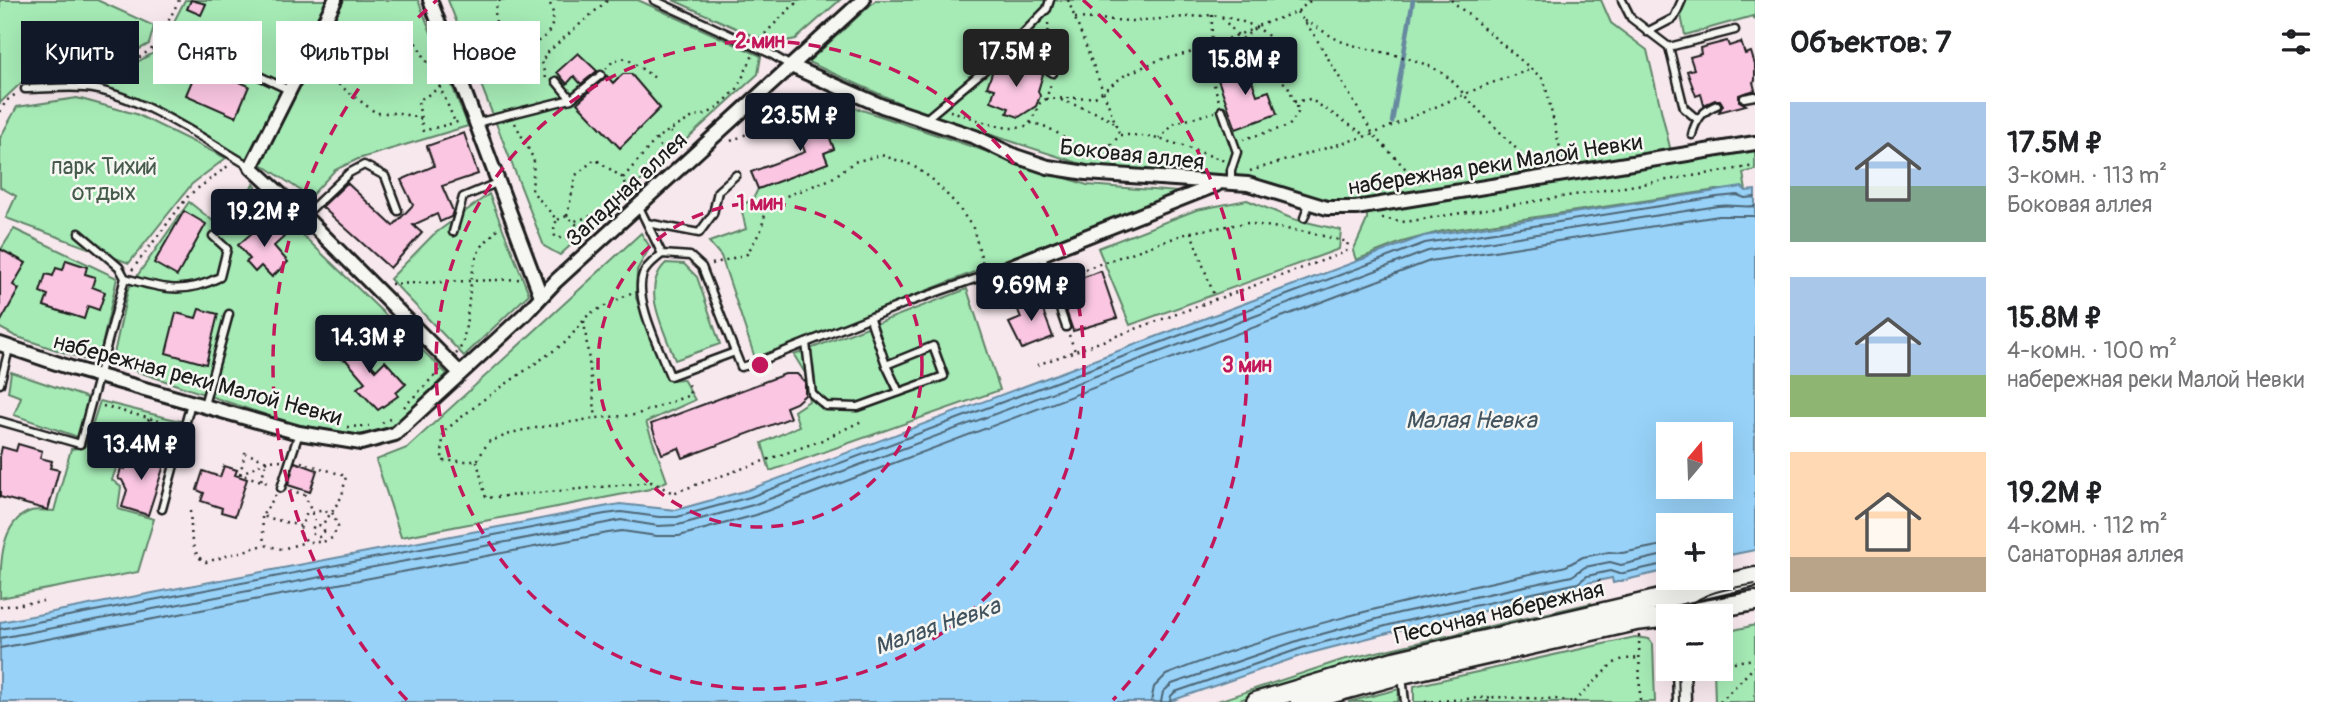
<!DOCTYPE html>
<html lang="ru">
<meta charset="utf-8">
<style>
:root{--surface:#fff;--page:#f6f6f6;--text:#202124;--muted:#757577;--accent:#111827}
body{margin:0;font-family:Pangolin,sans-serif;background:var(--page);color:var(--text);height:100vh;display:flex;flex-direction:column;font-size:26px;white-space:nowrap}
*{box-sizing:border-box;margin:0}
p{font-size:23px;color:var(--muted)}
.icon{flex:none;width:38px;height:38px;fill:none;stroke:currentColor;stroke-width:2;stroke-linecap:round;stroke-linejoin:round}
.map{position:relative;flex:1;overflow:hidden}
.panel{display:flex;flex-direction:column;background:var(--surface);width:595px}
.panel>*{flex:none}
.hud{position:absolute;left:21px;top:21px;width:665px;height:63px;display:flex;gap:14px}
.needle{width:46px;rotate:19deg}
.fabs{position:absolute;left:1656px;top:422px;display:grid;gap:14px}
.fabs a{display:grid;place-items:center;width:77px;height:77px;border-radius:0px;background:var(--surface);box-shadow:0 7px 28px #0002;font-size:35px}
.price{position:absolute;translate:-50% -60px;padding:0 16px;border-radius:7px;background:var(--accent);color:#fff;font-size:23px;line-height:46px;filter:drop-shadow(0 2px 4px #0008)}
.price::after{content:'';position:absolute;left:50%;top:42px;width:21px;height:16px;margin-left:-10px;background:inherit;clip-path:polygon(0 0,100% 0,50% 100%)}
.price.selected{background:#222;color:#fff}
ul{padding:0;list-style:none}
li{display:flex;align-items:center;gap:21px;height:175px;padding:0 35px}
li span{display:grid;place-items:center;flex:none;width:196px;height:140px;border-radius:0px;color:#555}
li>.icon{margin-inline-start:auto}
span .icon{width:84px;height:84px;fill:#fffc;stroke-width:1}
li b{font-size:30px}
h2{display:flex;justify-content:space-between;align-items:center;height:84px;padding:0 35px;font-size:30px}
.pill{padding:0 24px;border-radius:0px;background:var(--surface);box-shadow:0 7px 28px #0002;font-size:24px;line-height:63px}
.pill.selected{background:var(--accent);color:#fff}
main{display:flex;flex:1;min-height:0}
.map>svg:first-child{display:block}
.green{fill:#a6ebb6;stroke:#618469;stroke-width:2}
.water{fill:#98d2f8;stroke:#6689a0;stroke-width:2;fill-rule:evenodd}
.lines{fill:none;stroke-linecap:round;stroke-linejoin:round}
.shore{stroke:#4e6574;stroke-width:2}
.stream{stroke:#6689a0;stroke-width:4.5}
.building{fill:#fac6e2;stroke:#1c1c1c;stroke-width:2}
.service-casing{stroke:#1c1c1c;stroke-width:11}
.minor-casing{stroke:#1c1c1c;stroke-width:18}
.tertiary-casing{stroke:#1c1c1c;stroke-width:21}
.secondary-casing{stroke:#1c1c1c;stroke-width:23}
.path{stroke:#1c1c1c;stroke-width:2.5;stroke-dasharray:2 5;stroke-linecap:butt}
.service{stroke:#f6f6f2;stroke-width:6}
.minor{stroke:#f6f6f2;stroke-width:12}
.tertiary{stroke:#f6f6f2;stroke-width:16}
.secondary{stroke:#f6f6f2;stroke-width:18}
.tram{stroke:#1c1c1c;stroke-width:2}
.ring{fill:none;stroke:#c2185b;stroke-width:3.5;stroke-dasharray:12 9}
.labels{text-anchor:middle;stroke-width:5;stroke-linejoin:round;paint-order:stroke}
.street-label{font-size:23px;fill:#1c1c1c;stroke:#f6f6f2}
.park-label{font-size:23px;fill:#455a4a;stroke:#f6f6f2}
.water-label{font-size:24px;font-style:italic;fill:#41535e;stroke:#f6f6f2}
.centre{fill:#c2185b;stroke:#f6f6f2;stroke-width:3.5}
.ring-label{font-size:21px;text-anchor:middle;font-weight:bold;fill:#c2185b;stroke:#f6f6f2;stroke-width:5;stroke-linejoin:round;paint-order:stroke}
</style>
<main>
<div class="map">
<svg width="1755" height="702" viewBox="0 0 1755 702">
<rect width="100%" height="100%" fill="#f7e8ed"/>
<filter id="ink" filterUnits="userSpaceOnUse"><feTurbulence type="fractalNoise" baseFrequency=".0143" numOctaves="2"/><feDisplacementMap in="SourceGraphic" scale="14" xChannelSelector="R" yChannelSelector="G"/><feConvolveMatrix kernelMatrix="1 2 1 2 8 2 1 2 1" color-interpolation-filters="sRGB"/></filter>
<g filter="url(#ink)">
<g class="green">
<path d="M0,0H97L154,26L149,44L98,72L62,79L22,82L0,103Z"/>
<path d="M185,0H328L247,160C199,131 151,99 97,85L160,49Z"/>
<path d="M344,0H418L468,126L358,159L335,170L310,197L260,163Z"/>
<path d="M448,0H638L761,56L758,74L560,255L544,246Z"/>
<path d="M673,0H840L796,39L771,44Z"/>
<path d="M876,0H1601L1611,23L1647,50L1671,152L1351,204L1323,203L1292,193L1107,170L1078,163L915,110L808,62Z"/>
<path d="M1678,0H1755V20L1753,16L1685,35Z"/>
<path d="M77,98L136,114L226,158L192,184L129,263L6,218L16,196L0,187V138L17,107Z"/>
<path d="M850,106L1087,185L1178,192L755,358L721,256L709,242L746,229L741,207L754,197L758,189L828,163L824,153L834,149L820,112Z"/>
<path d="M1755,150V170L1743,173L1746,191L1716,190L1443,231L1402,242L1356,260L1353,251L1367,220V212Z"/>
<path d="M254,184L262,196L447,374L394,426L360,435L293,424L112,363L128,289L189,202L218,225Z"/>
<path d="M489,194L529,294L464,356L390,279L433,235Z"/>
<path d="M1247,200L1293,219L1341,230L1339,249L1130,325L1098,248L1196,210Z"/>
<path d="M14,229L117,278L98,364L15,336L0,328V251Z"/>
<path d="M641,233L650,247L637,270L636,298L670,380L683,379L695,400L646,422L667,481L650,489L401,537L376,460L407,448Z"/>
<path d="M666,263L684,264L697,277L720,344L675,360C665,331 639,288 666,263Z"/>
<path d="M967,289L1000,390L770,471L762,443L799,426L794,411L809,401L805,373L794,355Z"/>
<path d="M11,372L88,398L78,437L14,415L21,397L8,392Z"/>
<path d="M100,401L180,421L174,446L128,434L112,480L121,487L118,509L154,519L138,572L0,598C0,566 0,521 31,511C37,509 47,511 54,511L71,449L85,447Z"/>
<path d="M1591,603L1595,607L1316,674L1234,702H1215L1342,660Z"/>
<path d="M1755,625V702H1715L1714,669L1720,668V636L1730,631Z"/>
<path d="M1635,637L1649,639L1653,644L1655,702H1414V686Z"/>
<path d="M1399,689L1398,702H1348L1352,701Z"/>
</g>
<path class="water" d="M1742,187L1746,191L1755,190V550L1720,557V525H1668V570L1613,583L1612,578L1587,583V588L1403,629L1303,655L1168,702H0V622L603,507L620,504L676,510L748,490L1424,236ZM1668,434H1720V486H1668Z"/>
<g class="lines">
<g class="shore">
<path d="M0,629L605,514L621,512L659,517H677L750,497L1425,243L1717,197L1737,195L1745,198L1755,197"/>
<path d="M0,638L606,523L621,520L658,526L678,525L753,505L1428,251L1718,206C1732,204 1742,208 1755,206"/>
<path d="M0,648L608,533L622,531L657,536H679L756,515L1430,261L1719,216H1755"/>
<path d="M1151,702L1154,687L1166,675C1294,623 1431,596 1566,566L1583,557L1609,552L1622,553L1668,544"/>
<path d="M1161,702L1163,692L1172,684L1300,640L1399,613L1572,576L1585,567L1610,562L1621,565L1668,554"/>
<path d="M1170,702L1171,696L1175,692L1302,648L1401,622L1578,583L1587,576L1610,571L1619,574L1668,563"/>
</g>
<path class="stream" d="M1392,122L1413,0"/>
</g>
<g class="building">
<path d="M191,0L206,4L201,15L187,9Z"/>
<path d="M1727,41L1729,46L1741,42L1745,54L1751,52L1755,65V81L1753,82L1755,90L1739,95V101L1746,105L1719,112L1723,105L1720,100H1715L1704,105L1701,94L1696,96L1687,71L1694,69L1690,57L1701,54L1700,48Z"/>
<path d="M578,53L597,71L581,84L574,76L567,84L557,72Z"/>
<path d="M1010,63L1043,74L1038,91L1040,96L1036,106L1019,117L1007,113L1009,108L991,101L995,89L987,87L993,70L997,67L1007,70Z"/>
<path d="M199,64L249,86L236,117L186,95Z"/>
<path d="M1246,64L1257,95L1269,91L1277,114L1236,129L1216,74Z"/>
<path d="M623,74H631L660,108L620,148L577,103L607,76L613,83Z"/>
<path d="M820,112L834,149L824,153L828,163L758,189L751,172L805,152L794,122Z"/>
<path d="M464,133L478,174L442,186L453,211L451,217L440,222L437,214L413,225L422,233L390,268L322,207L347,183L393,226L413,205L401,180L434,166L427,146Z"/>
<path d="M184,211L206,224L177,276L154,263Z"/>
<path d="M268,219L284,237L274,246L288,262L272,277L261,266L255,272L246,262L250,259L238,245Z"/>
<path d="M0,249L26,263L13,285L19,289L0,323Z"/>
<path d="M66,260L87,267L85,274L95,277L92,287L105,292L99,310L88,306L84,319L44,306L48,295L40,292L46,274L53,276L56,268L63,270Z"/>
<path d="M1101,271L1117,318L1073,331L1058,286Z"/>
<path d="M1037,295L1053,337L1022,349L1009,323L1021,318L1015,302Z"/>
<path d="M199,309L218,314L206,364L166,353L176,313L196,318Z"/>
<path d="M326,341L357,349L376,370L385,361L406,384L396,393L398,396L378,410L357,388L365,382L346,360L323,354Z"/>
<path d="M785,374H797L805,382V395L796,403L786,407L790,418L683,458L679,448L662,454L651,424Z"/>
<path d="M18,444L42,451L40,458L52,461L50,468L59,470L48,510L0,497V456L2,447L16,451Z"/>
<path d="M147,453L166,459L148,515L122,507L127,490L122,480L118,479L121,468L125,469L129,456L144,460Z"/>
<path d="M295,462L317,470L310,492L288,485Z"/>
<path d="M224,466L237,470L235,475L247,479L235,516L221,512L222,508L201,501L204,493L197,490L203,471L220,477Z"/>
</g>
<g class="lines">
<defs>
<g id="service">
<path d="M654,0L769,53L791,66"/>
<path d="M1622,0L1631,18L1669,47L1735,30"/>
<path d="M1647,32L1674,18L1682,0"/>
<path d="M1669,47L1684,108L1698,120"/>
<path d="M1002,55L1036,61L1053,73"/>
<path d="M223,59L289,90"/>
<path d="M556,81L571,99"/>
<path d="M25,89C44,89 65,86 85,88C135,92 207,141 251,167"/>
<path d="M1744,98L1755,96"/>
<path d="M1222,110L1237,152L1231,170V184"/>
<path d="M926,119L1000,57L1047,9L1050,0"/>
<path d="M476,123L571,99L601,75"/>
<path d="M1692,135C1695,121 1703,110 1717,105"/>
<path d="M639,207L662,254L690,256L702,267L735,352L670,376C661,352 633,298 643,274C647,265 655,260 662,254"/>
<path d="M304,216L349,173L364,165L385,176L398,211"/>
<path d="M1304,218L1309,204"/>
<path d="M647,223L699,233L713,214L718,191L736,175"/>
<path d="M453,232L463,197L499,182"/>
<path d="M79,233L119,267L125,278C162,289 185,295 220,277L227,249L213,236"/>
<path d="M1041,254L1066,327"/>
<path d="M1034,287L1061,278"/>
<path d="M806,343L812,394L826,406L858,407L944,376L933,346L886,365L870,319"/>
<path d="M735,352L741,367L753,364L909,302L1009,267"/>
<path d="M886,365L899,392"/>
<path d="M0,384L9,349"/>
<path d="M204,405L229,314"/>
<path d="M0,421L80,444L125,278"/>
<path d="M281,488L299,433"/>
<path d="M162,509L191,403"/>
<path d="M1402,676L1405,702"/>
</g>
<g id="minor">
<path d="M335,0L251,167L304,216L460,373"/>
<path d="M430,0L541,296"/>
<path d="M791,66L882,106L975,137L1015,156L1048,167L1086,173L1248,184L1327,208H1356L1755,143"/>
<path d="M1009,267L1216,185"/>
<path d="M0,344L71,368L299,433L361,443L395,434L525,314L556,281L863,0"/>
</g>
<path id="tertiary" d="M1681,668L1682,702"/>
<g id="secondary">
<path d="M1672,616L1755,601"/>
<path d="M1256,702L1394,661L1755,577"/>
<path d="M1300,702L1402,674L1636,621L1668,617"/>
</g>
</defs>
<use href="#service" class="service-casing"/>
<use href="#minor" class="minor-casing"/>
<use href="#tertiary" class="tertiary-casing"/>
<use href="#secondary" class="secondary-casing"/>
<g class="path">
<path d="M500,0C495,8 494,17 497,26C510,65 571,39 548,0"/>
<path d="M1068,0L1120,135"/>
<path d="M1451,0L1544,80L1563,161"/>
<path d="M1297,12L1313,33L1373,134L1420,184"/>
<path d="M1212,15L1211,75L1219,101"/>
<path d="M1075,18L1133,21L1212,15C1242,19 1292,32 1273,74"/>
<path d="M1222,18L1246,44L1253,56"/>
<path d="M1304,21C1319,27 1330,37 1343,42C1384,56 1438,55 1464,95L1533,166"/>
<path d="M1048,23L1049,48L1053,61"/>
<path d="M760,39L787,11L801,0"/>
<path d="M1211,67L1257,26L1297,12L1311,0"/>
<path d="M606,69L613,61L626,58L655,78"/>
<path d="M1211,70L1253,56L1288,86L1299,111L1289,126L1244,139"/>
<path d="M546,78L541,62L549,51L608,0"/>
<path d="M96,81L137,59L156,46L179,0"/>
<path d="M441,87L418,101L423,131L461,121"/>
<path d="M1046,99L1095,97L1125,75L1159,60L1197,51L1253,29"/>
<path d="M1061,100L1100,114L1116,124"/>
<path d="M1294,102L1310,99L1367,136"/>
<path d="M950,111C969,115 1013,138 1030,123C1053,125 1071,143 1087,160"/>
<path d="M0,112L6,101L16,94"/>
<path d="M421,119L399,113H376L334,81L332,60L342,43L394,26H403C427,55 441,89 455,122"/>
<path d="M515,123L534,160L532,191L557,220L567,216L577,225L571,240L555,237L554,226L557,220"/>
<path d="M1030,123L1040,103L1046,99L1052,81"/>
<path d="M1120,135C1158,134 1190,149 1225,161"/>
<path d="M656,139L661,148L668,151L675,147L677,139L668,130"/>
<path d="M1159,139L1175,123L1215,112"/>
<path d="M731,141L807,107L840,102"/>
<path d="M1096,160L1120,135"/>
<path d="M1250,171L1373,134L1486,85L1532,69"/>
<path d="M623,178L658,137L695,116L708,114L725,101L737,89L753,55"/>
<path d="M567,216L576,175L595,159L623,178L628,189L611,210L575,221"/>
<path d="M1382,218L1405,222L1755,166"/>
<path d="M1191,232L1216,301"/>
<path d="M712,264L747,254L761,230L768,203L831,179L854,162L881,155L912,165L932,179L957,205L973,228L984,267"/>
<path d="M132,270L189,195L228,166"/>
<path d="M391,284L521,279"/>
<path d="M631,293L589,314L566,342L483,400L443,432L442,461H477L488,442L518,431L596,418L635,415L690,395L688,381"/>
<path d="M584,321L596,418"/>
<path d="M1069,335L1075,351"/>
<path d="M456,354C471,341 466,276 479,251C484,242 494,234 500,226"/>
<path d="M1037,365L1346,252L1348,242L1306,232L1246,223L1191,232L1071,274"/>
<path d="M103,406L174,425"/>
<path d="M404,407L441,369"/>
<path d="M382,423L394,417"/>
<path d="M347,427L369,426"/>
<path d="M141,438L137,434L140,424L147,423"/>
<path d="M97,439L122,438L167,451"/>
<path d="M140,444L141,438H149L152,426L147,423L149,419"/>
<path d="M477,461L486,498L652,482L673,493L820,441L864,420"/>
<path d="M301,462L346,476L342,496L332,512L317,511L306,515L299,531L307,542H323L332,538L338,527L332,512L321,526"/>
<path d="M240,474L267,461L281,460"/>
<path d="M261,480L267,461L245,453L240,474L271,484"/>
<path d="M290,490L305,495L317,526"/>
<path d="M276,495L262,516L300,526"/>
<path d="M190,511L192,543L198,557L206,562L264,545L282,549L306,542"/>
<path d="M262,517L264,545"/>
<circle cx="318" cy="531" r="6"/>
<path d="M1599,580L1603,596"/>
<path d="M0,607L43,601"/>
<path d="M1639,635L1640,702"/>
<path d="M1720,664L1755,659"/>
<path d="M1425,702L1494,697"/>
<path d="M1487,702L1494,697L1555,699L1574,702"/>
<path d="M1574,702L1612,664L1623,659L1641,658"/>
<path d="M1720,702L1755,666"/>
</g>
<use href="#service" class="service"/>
<use href="#minor" class="minor"/>
<use href="#tertiary" class="tertiary"/>
<use href="#secondary" class="secondary"/>
<g class="tram">
<path d="M1681,616C1696,591 1730,589 1755,584"/>
<path d="M1678,668L1679,702"/>
</g>
</g>
</g>
<g class="ring">
<circle cx="760" cy="365" r="162"/>
<circle cx="760" cy="365" r="324"/>
<path d="M407 700A487 487 0 0 1 437 0M1083 0A487 487 0 0 1 1113 700"/>
</g>
<g class="labels">
<g class="street-label">
<text transform="translate(1132 154) rotate(6)" y="8">Боковая аллея</text>
<text transform="translate(1495 164) rotate(-9)" y="8">набережная реки Малой Невки</text>
<text transform="translate(626 189) rotate(-43)" y="8">Западная аллея</text>
<text transform="translate(198 379) rotate(15)" y="8">набережная реки Малой Невки</text>
<text transform="translate(1499 612) rotate(-13)" y="8">Песочная набережная</text>
</g>
<g class="park-label">
<text x="104" y="174">парк Тихий<tspan x="104" dy="26">отдых</tspan></text>
</g>
<g class="water-label">
<text x="1471" y="428">Малая Невка</text>
<text transform="translate(937 626) rotate(-19)" y="8">Малая Невка</text>
</g>
</g>
<circle cx="760" cy="365" r="10" class="centre"/>
<g class="ring-label">
<text x="760" y="48">2 мин</text>
<text x="760" y="210">1 мин</text>
<text x="1247" y="372">3 мин</text>
</g>
</svg>
<div class="fabs">
<a><svg class="needle" viewBox="-14 -14 28 28"><path d="M0-13l5 13h-10z" fill="#e53935"/><path d="M0 13l5-13h-10z" fill="#757577"/></svg></a>
<a>+</a>
<a>−</a>
</div>
<b class="price selected" style="left:1016px;top:89px">17.5M ₽</b>
<b class="price" style="left:1245px;top:97px">15.8M ₽</b>
<b class="price" style="left:800px;top:153px">23.5M ₽</b>
<b class="price" style="left:264px;top:249px">19.2M ₽</b>
<b class="price" style="left:1031px;top:323px">9.69M ₽</b>
<b class="price" style="left:369px;top:375px">14.3M ₽</b>
<b class="price" style="left:141px;top:482px">13.4M ₽</b>
<div class="hud">
<a class="pill selected">Купить</a>
<a class="pill">Снять</a>
<a class="pill">Фильтры</a>
<a class="pill">Новое</a>
</div>
</div>
<section class="panel">
<h2>Объектов: 7<svg class="icon" aria-label="filters" viewBox="0 0 24 24"><path d="M4 7h16M4 17h16"/><circle cx="9" cy="7" r="2"/><circle cx="15" cy="17" r="2"/></svg></h2>
<ul>
<li><span style="background:linear-gradient(#a9c7e8 60%,#7fa58c 0)"><svg class="icon" aria-label="home" viewBox="0 0 24 24"><path d="M3 11l9-7 9 7M6 9v11h12V9"/></svg></span><div><b>17.5M ₽</b><p>3-комн. · 113 m²</p><p>Боковая аллея</p></div></li>
<li><span style="background:linear-gradient(#a9c7e8 70%,#8fb573 0)"><svg class="icon" aria-label="home" viewBox="0 0 24 24"><path d="M3 11l9-7 9 7M6 9v11h12V9"/></svg></span><div><b>15.8M ₽</b><p>4-комн. · 100 m²</p><p>набережная реки Малой Невки</p></div></li>
<li><span style="background:linear-gradient(#ffd9b3 75%,#b9a48a 0)"><svg class="icon" aria-label="home" viewBox="0 0 24 24"><path d="M3 11l9-7 9 7M6 9v11h12V9"/></svg></span><div><b>19.2M ₽</b><p>4-комн. · 112 m²</p><p>Санаторная аллея</p></div></li>
</ul>
</section>
</main>
